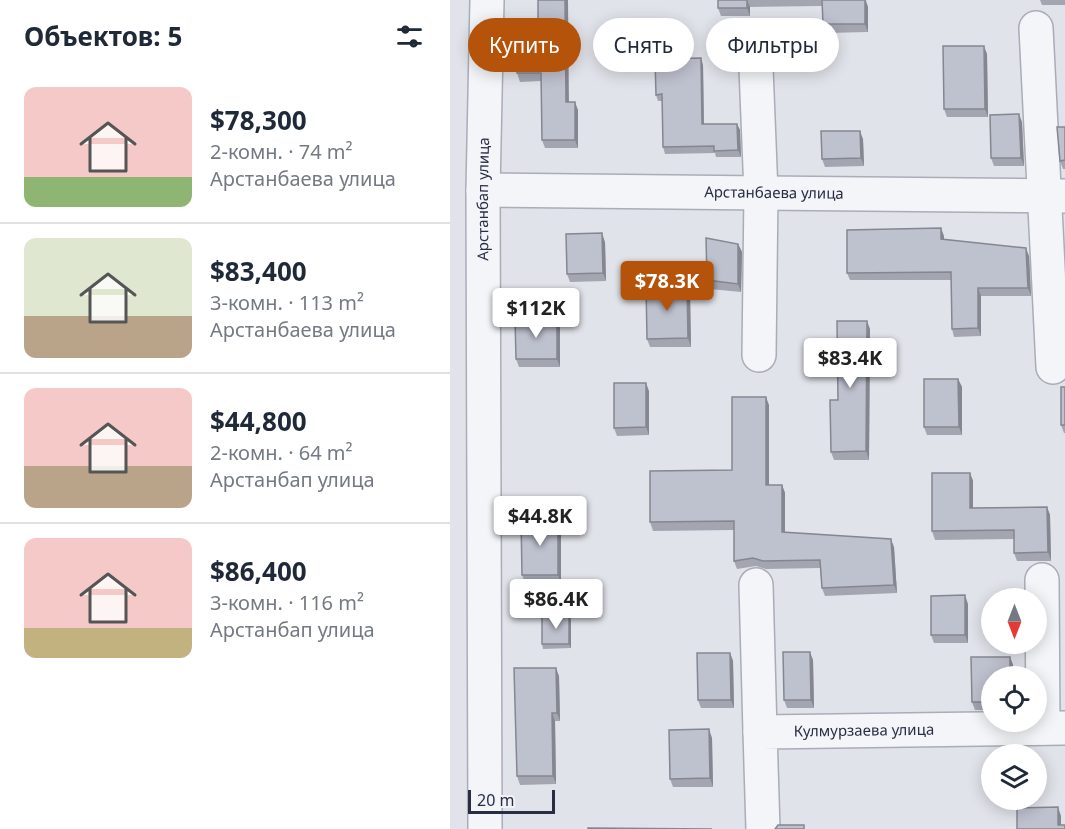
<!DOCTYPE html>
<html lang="ru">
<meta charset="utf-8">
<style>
:root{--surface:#fff;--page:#f2f2f3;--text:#1f2937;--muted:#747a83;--line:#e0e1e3;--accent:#b45309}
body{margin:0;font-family:"Noto Sans",sans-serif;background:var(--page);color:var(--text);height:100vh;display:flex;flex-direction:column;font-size:22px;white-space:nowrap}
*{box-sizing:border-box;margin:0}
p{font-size:20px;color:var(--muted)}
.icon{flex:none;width:33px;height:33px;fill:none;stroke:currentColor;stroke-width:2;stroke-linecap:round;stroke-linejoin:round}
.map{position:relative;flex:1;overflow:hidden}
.panel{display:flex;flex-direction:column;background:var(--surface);width:450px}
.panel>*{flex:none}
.guide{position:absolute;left:18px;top:18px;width:507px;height:54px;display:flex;gap:12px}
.needle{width:39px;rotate:180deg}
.tools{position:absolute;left:531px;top:588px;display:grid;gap:12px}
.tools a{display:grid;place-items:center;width:66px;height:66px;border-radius:50%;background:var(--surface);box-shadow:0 3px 15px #0003;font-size:30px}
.scale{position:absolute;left:18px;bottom:15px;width:87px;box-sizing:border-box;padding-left:6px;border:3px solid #282d43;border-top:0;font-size:16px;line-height:21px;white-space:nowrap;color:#282d43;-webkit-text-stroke:4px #f1f2f8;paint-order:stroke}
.price{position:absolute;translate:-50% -51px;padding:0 14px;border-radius:6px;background:#fff;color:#222;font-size:20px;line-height:39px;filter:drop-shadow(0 2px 3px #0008)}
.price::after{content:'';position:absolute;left:50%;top:36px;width:18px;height:14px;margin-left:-9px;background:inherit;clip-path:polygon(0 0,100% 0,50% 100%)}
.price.on{background:var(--accent);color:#fff}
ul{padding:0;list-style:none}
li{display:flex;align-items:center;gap:18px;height:150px;padding:0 24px}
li+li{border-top:2px solid var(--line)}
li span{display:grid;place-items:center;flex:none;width:168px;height:120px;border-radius:12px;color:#555}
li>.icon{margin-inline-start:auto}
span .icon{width:72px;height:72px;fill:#fffc;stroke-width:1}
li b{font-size:26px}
h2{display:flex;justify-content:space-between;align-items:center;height:72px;padding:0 24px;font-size:26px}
.chip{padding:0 21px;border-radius:27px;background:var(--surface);box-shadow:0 3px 15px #0003;font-size:21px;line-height:54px}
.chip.on{background:var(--accent);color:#fff}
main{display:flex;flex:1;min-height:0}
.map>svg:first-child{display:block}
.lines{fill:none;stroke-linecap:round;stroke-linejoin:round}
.minor-casing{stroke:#aaacb8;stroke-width:36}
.minor{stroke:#f4f5f8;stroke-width:33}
.wall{fill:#a3a6b1}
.shaded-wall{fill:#858790}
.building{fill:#bec1ce;stroke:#858790;stroke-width:1.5}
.labels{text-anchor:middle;stroke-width:4.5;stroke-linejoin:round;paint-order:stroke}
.street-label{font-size:15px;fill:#282d43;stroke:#f1f2f8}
</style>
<main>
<section class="panel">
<h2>Объектов: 5<svg class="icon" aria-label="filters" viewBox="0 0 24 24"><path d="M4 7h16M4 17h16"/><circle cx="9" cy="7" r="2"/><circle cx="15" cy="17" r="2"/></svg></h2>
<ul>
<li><span style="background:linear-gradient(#f6c9c9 75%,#8fb573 0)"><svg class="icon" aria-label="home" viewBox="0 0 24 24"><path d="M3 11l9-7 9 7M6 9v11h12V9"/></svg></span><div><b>$78,300</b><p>2-комн. · 74 m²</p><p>Арстанбаева улица</p></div></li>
<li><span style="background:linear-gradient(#dfe7d0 65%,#b9a48a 0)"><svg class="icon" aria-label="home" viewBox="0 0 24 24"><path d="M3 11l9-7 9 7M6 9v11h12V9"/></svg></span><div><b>$83,400</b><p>3-комн. · 113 m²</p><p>Арстанбаева улица</p></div></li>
<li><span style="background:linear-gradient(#f6c9c9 65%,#b9a48a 0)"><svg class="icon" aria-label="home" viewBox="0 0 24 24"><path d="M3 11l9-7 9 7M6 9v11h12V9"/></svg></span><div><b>$44,800</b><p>2-комн. · 64 m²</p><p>Арстанбап улица</p></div></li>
<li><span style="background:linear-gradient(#f6c9c9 75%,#c2b280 0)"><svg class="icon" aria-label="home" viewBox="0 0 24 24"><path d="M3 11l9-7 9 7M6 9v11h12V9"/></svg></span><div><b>$86,400</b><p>3-комн. · 116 m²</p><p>Арстанбап улица</p></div></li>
</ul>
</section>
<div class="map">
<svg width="615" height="829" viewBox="0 0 615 829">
<rect width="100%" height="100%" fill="#e1e3ea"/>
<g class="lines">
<defs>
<g id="minor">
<path d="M586,28L603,367"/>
<path d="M305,43L311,193L309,355"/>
<path id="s1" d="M33,190L615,196"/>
<path d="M592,580L593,728"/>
<path d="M306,585L310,732"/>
<path id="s2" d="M35,829L33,190L37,0"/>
<path id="s3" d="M313,829L310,732L615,728"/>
</g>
</defs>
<use href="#minor" class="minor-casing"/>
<use href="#minor" class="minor"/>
</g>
<g class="wall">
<path d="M268,0H416L418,7V32L376,33L373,24L372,6L300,7V16H271L268,8Z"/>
<path d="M590,0H615V5H592Z"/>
<path d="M67,20L119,102L128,110V148H95L92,140L91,81L70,82L67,73Z"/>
<path d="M537,54L538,117H497L494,109Z"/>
<path d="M253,65L254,124H287L290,130L291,157H266L265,153L215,154L213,147V101H208L206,95Z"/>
<path d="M572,122L574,166H544L541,158Z"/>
<path d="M615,127V169H613L610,161Z"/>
<path d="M413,139L414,166L375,167L372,159Z"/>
<path d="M494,236V239L579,256L581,296H531V336L504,337L502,329L501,280H400L397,273Z"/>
<path d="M155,242L156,281L120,282L117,274Z"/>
<path d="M288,244L292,252L291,292L260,289L257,280Z"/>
<path d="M240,292L241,347H200L197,339Z"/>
<path d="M107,318L110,326V367H69L66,359Z"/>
<path d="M420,329L419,460H384L381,452Z"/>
<path d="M508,379L512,387V435H477L474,427Z"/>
<path d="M615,387V433H614L611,425Z"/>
<path d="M199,391V435L167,436L164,428Z"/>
<path d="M319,405V485H332L335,493V532L444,547L447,593L375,596L372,588L370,568L316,569L306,566L287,569L284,561V530L203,531L200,522L282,470Z"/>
<path d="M520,473L523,481V508L597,507L600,515L601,561H567L564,553V539L485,540L482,531Z"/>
<path d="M108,519L111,527V583H75L72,575Z"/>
<path d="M518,604V643H484L481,635Z"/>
<path d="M119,615L121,620V648L93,649L92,644Z"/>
<path d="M280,653L283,661L284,708H251L248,700Z"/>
<path d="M521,657H560L563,665V676H542V710H525L522,702Z"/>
<path d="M363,660L364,708H337L334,700Z"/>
<path d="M109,676L110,721H105L106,784L70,785L67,776Z"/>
<path d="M262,738L263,787H223L220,779Z"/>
</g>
<g class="shaded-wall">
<path d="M115,0H118L119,110L116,102Z"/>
<path d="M297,0L300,7V16L297,8Z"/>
<path d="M415,0L418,7V32L415,24Z"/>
<path d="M534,46L537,54L538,117L535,109Z"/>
<path d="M251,58L253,65L254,131L252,124Z"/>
<path d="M125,102L128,110V148L125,140Z"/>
<path d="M569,114L572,122L574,166L571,158Z"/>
<path d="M287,124L290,130L291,157L288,150Z"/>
<path d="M410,131L413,139L414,166L411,158Z"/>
<path d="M491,228L494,236V246L491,239Z"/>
<path d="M152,233L155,242L156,281L153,273Z"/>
<path d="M288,244L292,252L291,292L288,284Z"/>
<path d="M576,248L579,256L581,296L578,288Z"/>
<path d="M237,284L240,292L241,347L238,338Z"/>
<path d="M528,288L531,296V336L528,328Z"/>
<path d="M107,318L110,326V367L107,359Z"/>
<path d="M417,321L420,329L419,460L416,451Z"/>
<path d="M508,379L512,387V435L509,427Z"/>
<path d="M196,383L199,391V435L196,427Z"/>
<path d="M316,397L319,405V493L316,485Z"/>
<path d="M520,473L523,481V516L520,508Z"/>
<path d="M332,485L335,493V540L332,532Z"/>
<path d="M597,507L600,515L601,561L598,552Z"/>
<path d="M108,519L111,527V583L108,575Z"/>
<path d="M441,539L444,547L447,593L444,585Z"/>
<path d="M515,595L518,604V643L515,635Z"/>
<path d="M119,615L121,620V648L119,644Z"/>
<path d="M360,652L363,660L364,708L361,700Z"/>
<path d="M280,653L283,661L284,708L281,700Z"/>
<path d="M560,657L563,665V676H560Z"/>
<path d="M106,668L109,676L110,721L107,713Z"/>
<path d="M102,713L105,721L106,784L103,776Z"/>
<path d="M259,729L262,738L263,787L260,778Z"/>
<path d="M608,807L611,816V829L608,825Z"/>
</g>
<g class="building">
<path d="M88,0H115L116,102H125V140H92L91,73H67V20H88Z"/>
<rect x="268" y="0" width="29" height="8"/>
<path d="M372,0H415V24H373Z"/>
<path d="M493,46H534L535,109H494Z"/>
<path d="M251,58L252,124H287L288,150L264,151V146L213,147L212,94L206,95L205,59Z"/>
<path d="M569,114L571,158H541L540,115Z"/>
<path d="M607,127H615V160L610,161Z"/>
<path d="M371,131H410L411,158L372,159Z"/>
<path d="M491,228V239L576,248L578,288H528V328L502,329L501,272L397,273V230Z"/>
<path d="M152,233L153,273L117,274L116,234Z"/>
<path d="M256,238L288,244V284L257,280Z"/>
<path d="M237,284L238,338L197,339L196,285Z"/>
<path d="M107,318V359H66L65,319Z"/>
<path d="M387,321H417L416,451L381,452L380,400H388Z"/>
<path d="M474,379H508L509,427H474Z"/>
<path d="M164,383H196V427L164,428Z"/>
<rect x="611" y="387" width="4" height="38"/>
<path d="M282,397H316V485H332V532L441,539L444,585L372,588L370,560L313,561L303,558L284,561V521L200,522V471L282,470Z"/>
<path d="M482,473H520V508L597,507L598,552L564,553V530L482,531Z"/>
<path d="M71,519H108V575H72Z"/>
<path d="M515,595V635H481V596Z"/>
<path d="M119,615V644H92V616Z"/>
<path d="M333,652H360L361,700H334Z"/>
<path d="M247,653H280L281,700H248Z"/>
<path d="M521,657H560V676H542V702H522Z"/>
<path d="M64,668H106L107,713H102L103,776H67Z"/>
<path d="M259,729L260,778L220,779L219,730Z"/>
<path d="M608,807V825H615V829H567V808Z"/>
<path d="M328,825H354V829H325Z"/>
<path d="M138,828L262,829H138Z"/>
</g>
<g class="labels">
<g class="street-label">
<text dy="5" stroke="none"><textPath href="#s1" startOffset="291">Арстанбаева улица</textPath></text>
<text dy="5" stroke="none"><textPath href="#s2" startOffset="630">Арстанбап улица</textPath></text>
<text dy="5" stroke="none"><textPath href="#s3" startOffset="201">Кулмурзаева улица</textPath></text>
</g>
</g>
</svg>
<div class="tools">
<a><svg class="needle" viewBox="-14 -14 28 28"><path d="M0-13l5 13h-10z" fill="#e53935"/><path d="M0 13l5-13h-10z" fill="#747a83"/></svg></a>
<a><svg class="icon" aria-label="locate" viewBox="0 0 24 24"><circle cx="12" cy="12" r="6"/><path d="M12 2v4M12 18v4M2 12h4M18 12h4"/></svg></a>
<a><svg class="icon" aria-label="layers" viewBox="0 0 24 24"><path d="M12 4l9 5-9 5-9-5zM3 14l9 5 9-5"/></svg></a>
</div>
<div class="scale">20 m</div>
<b class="price on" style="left:217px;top:312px">$78.3K</b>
<b class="price" style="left:86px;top:339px">$112K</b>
<b class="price" style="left:400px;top:389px">$83.4K</b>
<b class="price" style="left:90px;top:547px">$44.8K</b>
<b class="price" style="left:106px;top:630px">$86.4K</b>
<div class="guide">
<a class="chip on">Купить</a>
<a class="chip">Снять</a>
<a class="chip">Фильтры</a>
</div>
</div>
</main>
